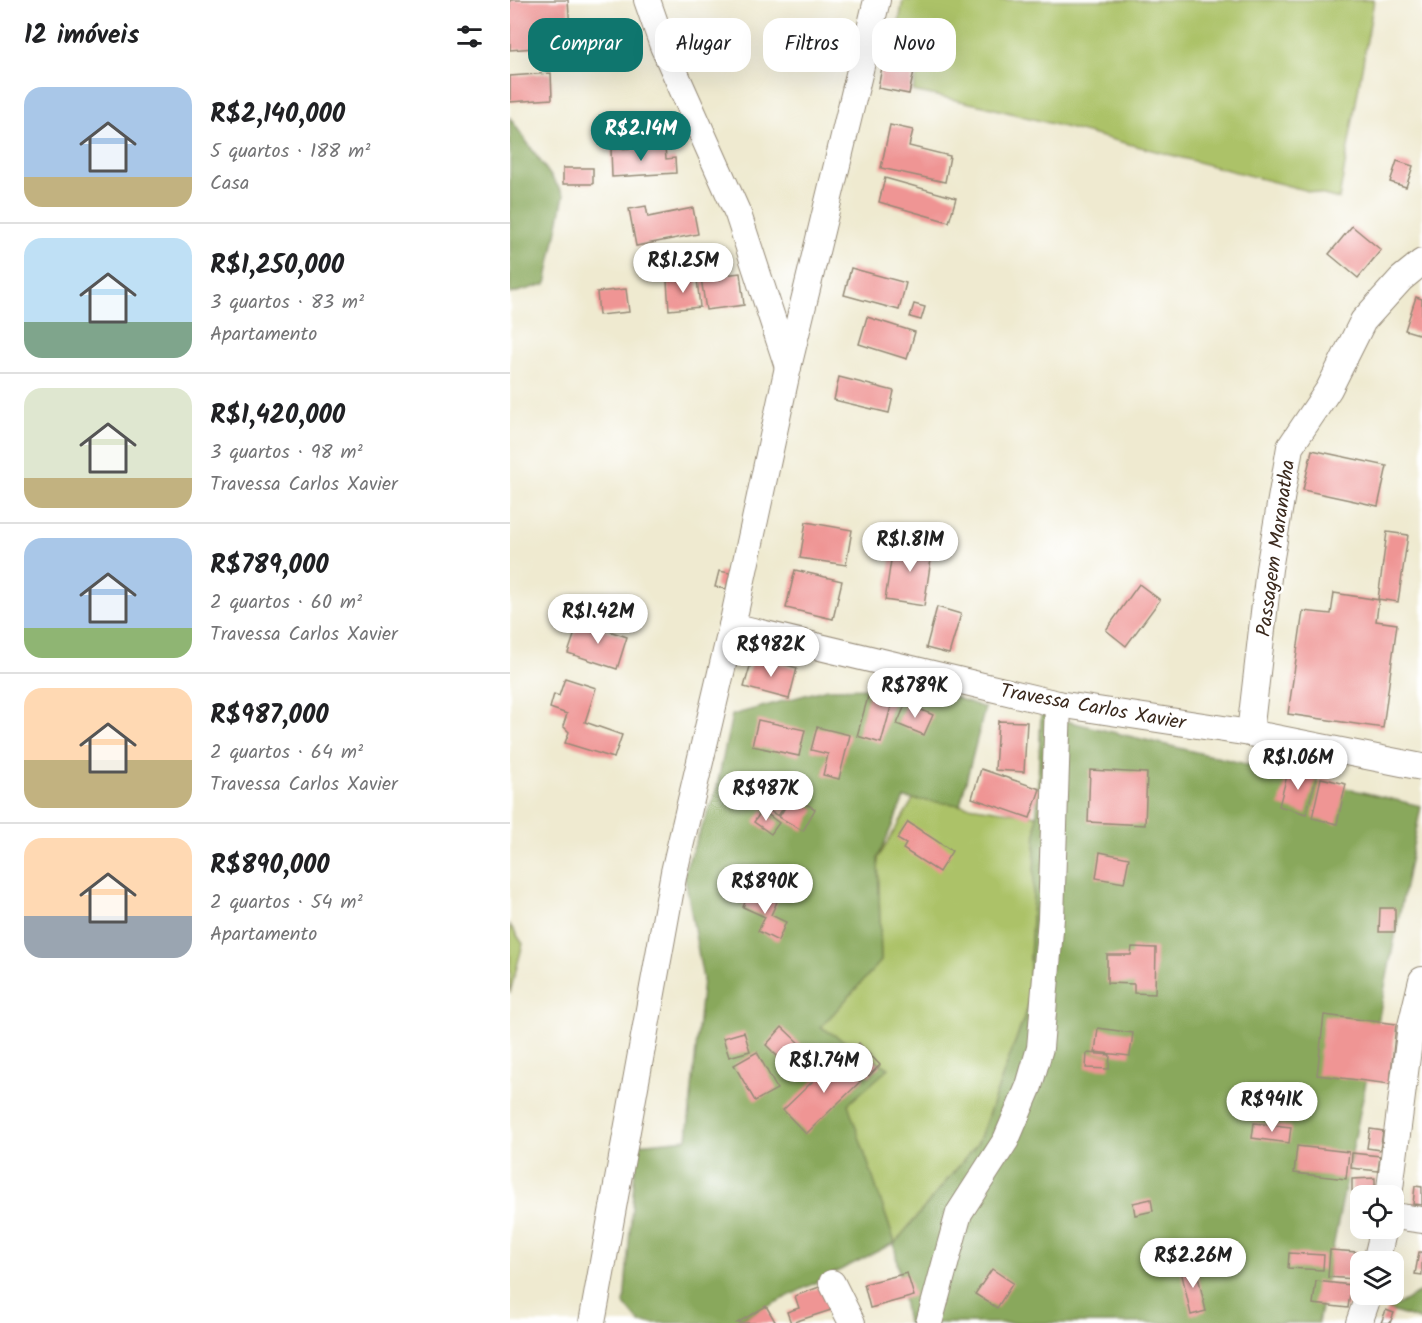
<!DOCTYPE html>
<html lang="pt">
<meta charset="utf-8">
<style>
:root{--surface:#fff;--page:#f2f2f2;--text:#202124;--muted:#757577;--line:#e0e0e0;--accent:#0f766e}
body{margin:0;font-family:Kalam,sans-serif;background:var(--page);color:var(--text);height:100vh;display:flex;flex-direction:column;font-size:22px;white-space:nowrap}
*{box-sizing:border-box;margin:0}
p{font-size:20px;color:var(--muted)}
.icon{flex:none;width:33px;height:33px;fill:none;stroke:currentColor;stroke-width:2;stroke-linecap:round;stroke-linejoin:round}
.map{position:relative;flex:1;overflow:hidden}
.side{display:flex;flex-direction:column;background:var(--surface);width:510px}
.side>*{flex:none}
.banner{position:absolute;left:18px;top:18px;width:570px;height:54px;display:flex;gap:12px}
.buttons{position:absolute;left:840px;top:1185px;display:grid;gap:12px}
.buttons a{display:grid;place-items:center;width:54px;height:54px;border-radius:12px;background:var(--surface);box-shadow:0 6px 24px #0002;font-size:30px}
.price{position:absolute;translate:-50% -51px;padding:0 14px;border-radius:21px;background:#fff;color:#222;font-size:20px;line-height:39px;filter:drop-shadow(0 2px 3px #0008)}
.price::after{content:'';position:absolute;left:50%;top:36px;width:18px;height:14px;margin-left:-9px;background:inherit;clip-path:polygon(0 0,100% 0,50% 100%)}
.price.current{background:var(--accent);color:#fff}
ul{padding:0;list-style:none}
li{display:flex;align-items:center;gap:18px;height:150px;padding:0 24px}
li+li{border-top:2px solid var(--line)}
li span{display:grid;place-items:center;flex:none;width:168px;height:120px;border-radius:18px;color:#555}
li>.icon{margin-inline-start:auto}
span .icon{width:72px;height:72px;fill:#fffc;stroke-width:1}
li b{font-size:26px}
h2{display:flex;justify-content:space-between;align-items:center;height:72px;padding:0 24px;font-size:26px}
.tag{padding:0 21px;border-radius:18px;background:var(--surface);box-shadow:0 6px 24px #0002;font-size:21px;line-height:54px}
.tag.current{background:var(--accent);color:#fff}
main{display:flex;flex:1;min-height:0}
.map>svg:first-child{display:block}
.green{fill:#acc267;stroke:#747642;stroke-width:1.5}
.forest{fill:#89a85c;stroke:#62693d;stroke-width:1.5}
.building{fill:#ef9594}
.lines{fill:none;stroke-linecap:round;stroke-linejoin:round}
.minor-casing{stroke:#958a77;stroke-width:28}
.minor{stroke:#fff;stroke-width:26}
.labels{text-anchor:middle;stroke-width:5;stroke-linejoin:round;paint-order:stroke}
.street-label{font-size:20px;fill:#3b2a1e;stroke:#fff}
</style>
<main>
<section class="side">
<h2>12 imóveis<svg class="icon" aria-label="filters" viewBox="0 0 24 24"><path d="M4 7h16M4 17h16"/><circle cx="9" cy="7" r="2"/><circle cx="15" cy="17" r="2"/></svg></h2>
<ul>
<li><span style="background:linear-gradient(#a9c7e8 75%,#c2b280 0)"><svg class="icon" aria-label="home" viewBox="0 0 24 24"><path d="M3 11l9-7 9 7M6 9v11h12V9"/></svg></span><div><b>R$2,140,000</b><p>5 quartos · 188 m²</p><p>Casa</p></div></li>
<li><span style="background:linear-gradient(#bfe0f5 70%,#7fa58c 0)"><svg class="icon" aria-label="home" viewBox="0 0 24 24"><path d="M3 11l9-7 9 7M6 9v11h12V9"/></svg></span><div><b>R$1,250,000</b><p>3 quartos · 83 m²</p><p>Apartamento</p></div></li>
<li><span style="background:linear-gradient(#dfe7d0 75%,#c2b280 0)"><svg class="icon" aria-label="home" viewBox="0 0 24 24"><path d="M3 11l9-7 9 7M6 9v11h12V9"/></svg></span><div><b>R$1,420,000</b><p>3 quartos · 98 m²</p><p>Travessa Carlos Xavier</p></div></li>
<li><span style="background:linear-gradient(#a9c7e8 75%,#8fb573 0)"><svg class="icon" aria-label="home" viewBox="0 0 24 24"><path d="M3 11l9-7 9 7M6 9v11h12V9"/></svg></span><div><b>R$789,000</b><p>2 quartos · 60 m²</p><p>Travessa Carlos Xavier</p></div></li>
<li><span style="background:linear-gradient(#ffd9b3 60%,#c2b280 0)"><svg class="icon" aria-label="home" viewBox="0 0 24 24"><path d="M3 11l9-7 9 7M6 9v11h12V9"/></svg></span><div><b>R$987,000</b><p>2 quartos · 64 m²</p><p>Travessa Carlos Xavier</p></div></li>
<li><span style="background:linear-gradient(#ffd9b3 65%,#9aa5b1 0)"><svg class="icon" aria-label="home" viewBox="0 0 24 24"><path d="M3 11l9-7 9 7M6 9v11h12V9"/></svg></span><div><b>R$890,000</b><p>2 quartos · 54 m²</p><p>Apartamento</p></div></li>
</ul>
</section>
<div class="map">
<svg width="912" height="1323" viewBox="0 0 912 1323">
<rect width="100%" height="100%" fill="#fff"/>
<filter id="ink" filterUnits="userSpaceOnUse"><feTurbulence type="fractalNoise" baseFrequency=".0167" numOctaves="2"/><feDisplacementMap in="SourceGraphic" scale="12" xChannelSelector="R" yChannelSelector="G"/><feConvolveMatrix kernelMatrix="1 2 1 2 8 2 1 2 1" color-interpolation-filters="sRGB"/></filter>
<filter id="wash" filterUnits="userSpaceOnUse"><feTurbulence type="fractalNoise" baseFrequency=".008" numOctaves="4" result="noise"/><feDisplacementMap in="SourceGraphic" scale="24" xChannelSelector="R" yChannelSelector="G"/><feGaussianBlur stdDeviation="1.35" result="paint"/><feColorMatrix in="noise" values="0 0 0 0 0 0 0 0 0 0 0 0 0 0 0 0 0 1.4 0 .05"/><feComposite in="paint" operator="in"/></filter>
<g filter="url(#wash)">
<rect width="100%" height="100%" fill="#efead0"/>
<g class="green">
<path d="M393,0H864L829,199L474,106L403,91L411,57L384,50Z"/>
<path d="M404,798L527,816L518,1007L468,1143L385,1243L311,1027L371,961L368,858Z"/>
<path d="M0,925L13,944L0,993Z"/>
</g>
<g class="forest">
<path d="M0,118L54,195L36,284L0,294Z"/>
<path d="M416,687L475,708L450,805L394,798L368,858L371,961L311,1027L379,1068L338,1104L385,1243L468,1143L518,1007L531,715L911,806L808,1323H397L384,1243L225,1323H130L114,1304L127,1144L177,1139L193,979L174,872L206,791L222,715L317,689Z"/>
<path d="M912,1291V1321L878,1310Z"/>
</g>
<g id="blocks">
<g class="building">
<path d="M0,0H58L61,45L0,50Z"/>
<path d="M387,57L406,62L399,94L368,88L372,67L384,69Z"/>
<path d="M41,73L42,99L0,102V76Z"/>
<path d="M380,125L403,130L399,146L440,156L435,182L371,168Z"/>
<path d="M155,147L156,159L165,158L166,173L102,177L101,149Z"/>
<path d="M887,161L903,166L896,187L880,182Z"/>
<rect x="53" y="168" width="30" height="16"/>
<path d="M375,178L446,198L439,222L369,202Z"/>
<path d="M136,206L138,217L183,208L188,234L126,246L119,209Z"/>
<path d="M842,226L871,250L848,278L819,254Z"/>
<path d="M341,268L396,283L389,310L334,295Z"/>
<path d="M230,273L234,305L196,310L191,278Z"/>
<path d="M187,279L190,307L159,310L157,281Z"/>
<path d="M116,289L119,312L89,315L87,292Z"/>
<path d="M906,297L912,299V335L895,330Z"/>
<path d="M404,304L415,307L411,320L400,317Z"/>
<path d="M357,317L405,332L397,359L349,344Z"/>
<path d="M329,377L384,391L379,413L324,400Z"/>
<path d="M802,450L877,466L868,506L793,490Z"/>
<path d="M296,522L342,530L336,565L290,558Z"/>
<path d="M877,532L898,535L888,602L868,599Z"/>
<path d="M406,536L424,539L414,606L375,600L383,547L404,550Z"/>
<path d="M285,570L332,581L323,619L276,608Z"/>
<path d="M209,571L220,573L216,589L205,587Z"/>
<path d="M629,584L650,600L616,646L596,630Z"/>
<path d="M824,593L869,600L866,621L887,624L873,728L778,714L793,611L821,614Z"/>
<path d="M427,607L451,614L439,654L416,648Z"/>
<path d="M69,621L117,637L107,669L58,653Z"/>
<path d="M243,656L287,668L279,699L234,687Z"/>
<path d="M55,678L86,688L75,722L112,735L104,758L55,743L59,732L53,726L57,714L40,708L44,694L49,696Z"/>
<path d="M363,679L387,685L371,743L347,736Z"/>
<path d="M396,703L423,715L414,735L387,724Z"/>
<path d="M248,720L295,730L289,756L242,746Z"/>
<path d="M488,721L517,722L514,772L485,770Z"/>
<path d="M307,727L340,735L329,779L313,775L318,754L301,750Z"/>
<path d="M779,768L807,776L796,814L769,806Z"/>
<path d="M471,769L530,789L520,818L462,798Z"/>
<path d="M580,770L637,773L635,825L578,822Z"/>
<path d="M811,778L836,784L827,824L802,818Z"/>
<path d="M265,783L282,794L268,816L251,806Z"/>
<path d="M282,796L305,809L293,831L269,817Z"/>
<path d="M252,810L269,823L261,834L244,822Z"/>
<path d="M398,822L442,851L429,872L393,849L396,844L387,839Z"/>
<path d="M590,852L619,858L614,883L586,878Z"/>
<path d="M240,890L267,902L261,915L276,922L268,941L248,931L255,917L233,907Z"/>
<path d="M870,908H885V932H869Z"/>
<path d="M622,947L646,948L645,994L624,993V984L597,983V955H621Z"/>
<path d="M814,1015L886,1024L880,1084L807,1075Z"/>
<path d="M272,1027L293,1047L276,1065L256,1045Z"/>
<path d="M588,1028L623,1033L620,1056L585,1052Z"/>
<path d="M234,1032L240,1051L219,1057L213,1038Z"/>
<path d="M349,1043L370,1065L359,1076L338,1054Z"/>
<path d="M247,1052L267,1089L245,1101L224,1065Z"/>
<path d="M332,1053L355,1077L296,1134L273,1110Z"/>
<path d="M577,1053L600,1055L599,1069L576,1068Z"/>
<path d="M744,1123L781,1127L779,1143L742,1138Z"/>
<path d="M860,1129L873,1131L870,1150L857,1148Z"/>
<path d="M787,1146L839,1152L836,1179L784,1173Z"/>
<path d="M842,1153L870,1156L868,1171L841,1168Z"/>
<path d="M865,1178V1191H842V1179Z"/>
<path d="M905,1186L912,1187V1205L903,1204Z"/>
<path d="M641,1199L643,1211L625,1215L623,1203Z"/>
<path d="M820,1250L847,1252L845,1279L818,1277Z"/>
<path d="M909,1252H912V1275L905,1274Z"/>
<path d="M779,1253L814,1255L813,1270L778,1268Z"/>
<path d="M685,1263L696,1311L681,1315L670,1266Z"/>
<path d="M482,1269L503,1283L487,1308L465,1294Z"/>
<path d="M397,1273L404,1296L360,1308L354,1284Z"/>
<path d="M806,1281L841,1285L838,1308L803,1304Z"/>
<path d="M312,1286L321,1310L281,1323L277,1312L289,1308L285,1296Z"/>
<path d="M256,1306L266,1323H227Z"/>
<path d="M876,1310L884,1313L880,1323H871Z"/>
</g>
</g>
</g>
<g filter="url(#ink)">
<use href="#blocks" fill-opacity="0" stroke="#958a77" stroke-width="1.5"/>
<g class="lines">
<defs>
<g id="minor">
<path d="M137,0L153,46L228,214L278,367"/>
<path d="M222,626L548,704L740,733L912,767"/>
<path d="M740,733L759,569L780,447L819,389L853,321L891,279L912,262"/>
<path d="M879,1196L901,1026L912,980"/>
<path d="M884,1216L912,1220"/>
<path d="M866,1262L874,1228"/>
<path d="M322,1283L342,1323"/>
<path d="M82,1323L164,872L222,626L278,367L367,0"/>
<path d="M419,1323L449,1213L496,1140L519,1086L530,1048L541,918L548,704"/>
<path d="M849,1323L859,1294"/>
</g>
</defs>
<use href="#minor" class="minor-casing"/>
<use href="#minor" class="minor"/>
</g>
</g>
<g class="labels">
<g class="street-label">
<text transform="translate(765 548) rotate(-82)" y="7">Passagem Maranatha</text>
<text transform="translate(583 706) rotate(10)" y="7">Travessa Carlos Xavier</text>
</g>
</g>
</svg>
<div class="buttons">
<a><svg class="icon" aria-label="locate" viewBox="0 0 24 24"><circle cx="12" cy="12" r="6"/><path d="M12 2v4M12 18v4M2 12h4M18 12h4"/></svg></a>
<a><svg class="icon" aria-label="layers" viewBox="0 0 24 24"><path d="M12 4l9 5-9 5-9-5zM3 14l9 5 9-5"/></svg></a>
</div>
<b class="price current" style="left:131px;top:162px">R$2.14M</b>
<b class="price" style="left:173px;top:294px">R$1.25M</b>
<b class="price" style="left:400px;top:573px">R$1.81M</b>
<b class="price" style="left:88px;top:645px">R$1.42M</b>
<b class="price" style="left:261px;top:678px">R$982K</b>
<b class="price" style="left:405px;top:719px">R$789K</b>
<b class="price" style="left:788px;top:791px">R$1.06M</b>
<b class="price" style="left:256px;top:822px">R$987K</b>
<b class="price" style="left:255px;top:915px">R$890K</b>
<b class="price" style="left:314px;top:1094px">R$1.74M</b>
<b class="price" style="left:762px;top:1133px">R$941K</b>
<b class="price" style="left:683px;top:1289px">R$2.26M</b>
<div class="banner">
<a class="tag current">Comprar</a>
<a class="tag">Alugar</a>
<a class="tag">Filtros</a>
<a class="tag">Novo</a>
</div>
</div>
</main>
